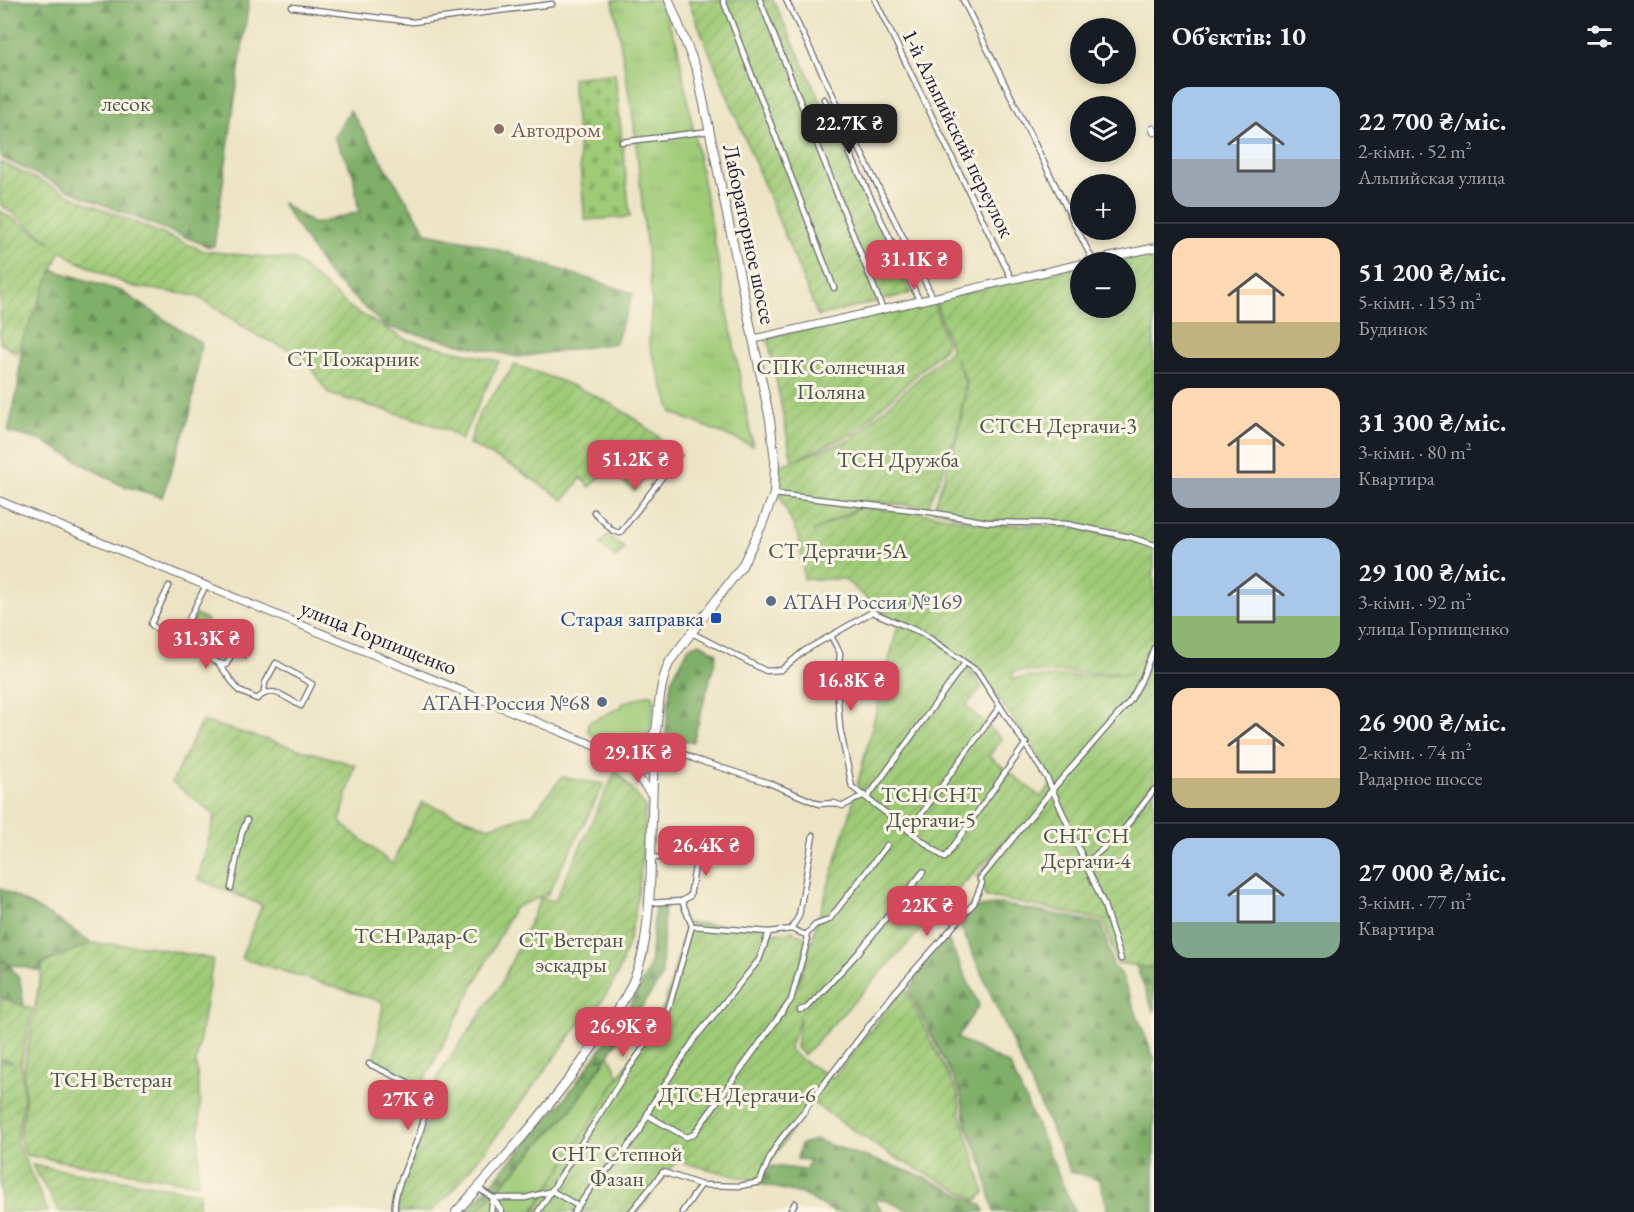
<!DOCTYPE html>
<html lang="uk">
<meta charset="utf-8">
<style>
:root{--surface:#171b24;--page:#242831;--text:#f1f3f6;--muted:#9ea1a6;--line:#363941;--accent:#d1495b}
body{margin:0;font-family:"EB Garamond",serif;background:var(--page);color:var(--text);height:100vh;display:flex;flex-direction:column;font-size:22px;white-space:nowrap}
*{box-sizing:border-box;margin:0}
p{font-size:20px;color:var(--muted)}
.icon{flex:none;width:33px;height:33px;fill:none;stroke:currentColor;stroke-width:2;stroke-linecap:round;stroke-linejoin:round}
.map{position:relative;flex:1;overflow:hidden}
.side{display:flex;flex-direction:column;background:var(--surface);width:480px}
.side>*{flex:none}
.tools{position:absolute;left:1070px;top:18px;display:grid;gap:12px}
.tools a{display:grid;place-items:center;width:66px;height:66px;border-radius:50%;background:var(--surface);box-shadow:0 3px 9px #0003;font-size:30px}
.price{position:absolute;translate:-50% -51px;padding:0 14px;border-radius:12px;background:var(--accent);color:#fff;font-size:20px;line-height:39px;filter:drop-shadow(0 2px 3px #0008)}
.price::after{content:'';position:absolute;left:50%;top:36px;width:18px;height:14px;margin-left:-9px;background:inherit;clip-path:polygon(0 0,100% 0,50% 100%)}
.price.active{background:#222;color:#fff}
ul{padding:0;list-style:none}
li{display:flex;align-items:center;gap:18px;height:150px;padding:0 18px}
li+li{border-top:2px solid var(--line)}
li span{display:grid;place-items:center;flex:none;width:168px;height:120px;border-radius:18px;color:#555}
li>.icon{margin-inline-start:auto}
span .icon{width:72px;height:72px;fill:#fffc;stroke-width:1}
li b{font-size:26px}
h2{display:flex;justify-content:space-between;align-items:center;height:72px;padding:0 18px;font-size:26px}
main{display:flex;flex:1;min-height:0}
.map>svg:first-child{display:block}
.grass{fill:#9fcb77;stroke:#607659;stroke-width:1.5}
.forest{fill:url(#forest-firs);stroke:#506852;stroke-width:1.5}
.cemetery{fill:url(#cemetery-stones);stroke:#607659;stroke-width:1.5}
.park{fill:url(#park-tufts);stroke:#607659;stroke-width:1.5}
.garden{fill:url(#garden-furrows);stroke:#607659;stroke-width:1.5;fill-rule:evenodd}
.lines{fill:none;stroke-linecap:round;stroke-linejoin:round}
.minor-casing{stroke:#69666b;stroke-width:7}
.secondary-casing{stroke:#69666b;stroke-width:9}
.primary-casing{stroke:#69666b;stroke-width:10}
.minor{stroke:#fff;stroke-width:4.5}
.secondary{stroke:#fff;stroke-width:7}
.primary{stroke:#fff;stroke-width:8}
.education-dot{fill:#8d6e63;stroke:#fcf5e5;stroke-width:2}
.service-dot{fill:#5c6f8a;stroke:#fcf5e5;stroke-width:2}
.transit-dot{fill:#1a4fb4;stroke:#fcf5e5;stroke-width:2}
.labels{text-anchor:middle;stroke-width:6;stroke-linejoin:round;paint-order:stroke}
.park-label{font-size:22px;fill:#48554d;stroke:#fcf5e5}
.education-label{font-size:22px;fill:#785e54;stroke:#fcf5e5;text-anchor:start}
.street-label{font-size:22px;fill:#22223b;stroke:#fcf5e5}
.service-label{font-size:22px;fill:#4e5e75;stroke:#fcf5e5;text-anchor:start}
.transit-label{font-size:22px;fill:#164399;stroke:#fcf5e5;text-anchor:end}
</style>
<main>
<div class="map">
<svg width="1154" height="1212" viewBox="0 0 1154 1212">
<defs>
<pattern id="forest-firs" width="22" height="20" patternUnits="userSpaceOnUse" patternTransform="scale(1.5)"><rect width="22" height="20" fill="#7faf68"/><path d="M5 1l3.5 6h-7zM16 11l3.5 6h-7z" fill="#688e57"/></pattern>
<pattern id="cemetery-stones" width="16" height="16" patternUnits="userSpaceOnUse" patternTransform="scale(1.5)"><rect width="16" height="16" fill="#9fcb77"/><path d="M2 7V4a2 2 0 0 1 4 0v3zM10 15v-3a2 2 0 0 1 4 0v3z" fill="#89ae68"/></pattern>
<pattern id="park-tufts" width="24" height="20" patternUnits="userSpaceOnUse" patternTransform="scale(1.5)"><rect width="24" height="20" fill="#9fcb77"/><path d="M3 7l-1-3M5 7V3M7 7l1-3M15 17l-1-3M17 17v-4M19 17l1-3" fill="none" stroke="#89ae68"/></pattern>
<pattern id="garden-furrows" width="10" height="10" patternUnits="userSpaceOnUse" patternTransform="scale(1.5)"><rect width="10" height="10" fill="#9fcb77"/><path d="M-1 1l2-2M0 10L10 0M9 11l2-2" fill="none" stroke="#89ae68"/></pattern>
</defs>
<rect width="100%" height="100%" fill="#fcf5e5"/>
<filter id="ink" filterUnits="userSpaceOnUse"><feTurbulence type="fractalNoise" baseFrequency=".0167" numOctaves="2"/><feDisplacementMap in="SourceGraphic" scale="12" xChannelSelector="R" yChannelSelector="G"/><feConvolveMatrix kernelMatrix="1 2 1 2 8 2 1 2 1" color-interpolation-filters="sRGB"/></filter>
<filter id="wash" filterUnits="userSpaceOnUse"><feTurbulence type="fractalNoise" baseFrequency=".008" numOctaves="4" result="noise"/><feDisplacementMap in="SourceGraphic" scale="24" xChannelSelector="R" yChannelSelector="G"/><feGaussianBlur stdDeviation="1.35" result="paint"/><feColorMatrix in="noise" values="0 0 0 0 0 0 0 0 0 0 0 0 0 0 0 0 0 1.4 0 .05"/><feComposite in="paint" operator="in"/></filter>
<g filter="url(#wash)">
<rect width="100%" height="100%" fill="#ece4c4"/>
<g class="grass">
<path d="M608,535L624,548L616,558L600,545Z"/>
<path d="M196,615L207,620L196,641L185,636Z"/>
<path d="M650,694L654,697L651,727L641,742C623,753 603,744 588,732V723L621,707L623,703Z"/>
<path d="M609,1055L619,1076L578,1144L532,1212H477L570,1111Z"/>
</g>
<g class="forest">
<path d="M0,0H249L214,246L211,245L210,247L82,196L0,157Z"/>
<path d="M350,110L427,233L477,243L633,293L616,343L518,357L386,327L328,274L281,202L314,224L359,212L353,174L334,137Z"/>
<path d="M47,268L121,291L201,343L190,414L162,497L121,485L43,441L8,432L18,387L22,339Z"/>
<path d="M700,643L717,653L693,742L665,738L671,681L689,647Z"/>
<path d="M0,888L61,922L91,943L43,963L41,971L9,964L20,980L24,1006L0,997V962H6L0,959Z"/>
<path d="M1000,904L1101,923L1113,966L1120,972L1154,1058V1212H1108L1100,1180L1070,1171L959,923L969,909Z"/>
<path d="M664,906L662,977L570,1111L477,1212H466L562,1102L606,1042L636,995L650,966L655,907Z"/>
<path d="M949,941L979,1005L957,1038L1010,1065L1075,1212H994L982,1162L966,1125L961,1094L909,991L933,948Z"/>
<path d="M1134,960L1154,964V1013Z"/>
<path d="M816,1140L919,1175L982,1205L984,1212H913L885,1200L874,1199L883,1212H834L802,1194L756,1183L773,1166L805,1170L810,1160L797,1159L801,1144Z"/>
</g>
<path class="cemetery" d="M615,73L630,217L585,220L572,78Z"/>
<path class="park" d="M613,0H659L677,43L753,446L672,413L649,344L652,301L634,123Z"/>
<g class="garden">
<path d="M688,0H773L911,293L818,316Z"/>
<path d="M0,162L83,201L204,251L294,260L352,309L404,339L499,361L461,440L449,431L420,420L329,394L307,363L293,351L256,335L197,296L130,286L75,260L61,250L17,353L0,343V211L51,242L0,204Z"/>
<path d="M1154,249V545L1066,522L987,521L933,510L958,434L967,383L955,357L966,384L957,434L928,507L869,502L812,532L861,507L930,514L988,524L1065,526L1130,539L1154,549V968L1117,963L1103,920L985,896L978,876L1011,833L804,1055L796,1048L800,1018L789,1049C794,1058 822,1071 833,1078L904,987L959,1096L960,1113L985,1193L977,1200L889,1154L810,1101L758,1182L677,1161L638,1212H534L665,1004L687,923L770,928L768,936L770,933L792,931L806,937L798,986L850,814L898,625L844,579H804L799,539L778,491L780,465L850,440L951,349L935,300L1080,266V308H1125V262H1096ZM1014,671L1132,674L1012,678ZM968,672C997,685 1036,753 1053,783L1041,797L989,756L1002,739L966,706L982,687Z"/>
<path d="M933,300L946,342L945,348L852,434L792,461L768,338Z"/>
<path d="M515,365C571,383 625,404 668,446L635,491L607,470L590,487L581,478L564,500L512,466L469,444L479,414Z"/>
<path d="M202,721L355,765L340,822L392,864L422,802L488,827L532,814L562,777L604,784L548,894L514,908L421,1087L375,1058L383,1002L241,958L262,905L198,879L215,815L172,782Z"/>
<path d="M616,770L646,807C642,863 639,921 618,973C613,986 603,998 596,1010L591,1008L500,1131L450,1194L430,1212H398V1194L423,1134L439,1074L500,986L541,898L555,901Z"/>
<path d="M91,943L147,946L213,959L196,1063L200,1102L198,1184L26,1155L19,1138L25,1106L24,1068L43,964Z"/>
<path d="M0,997L32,1009L21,1064L24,1100L16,1140L48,1212H0V1060L13,1062L0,1058Z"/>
<path d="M32,1165L200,1193L197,1212H60Z"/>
</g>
</g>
<g filter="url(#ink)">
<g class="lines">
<defs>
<g id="minor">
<path d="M723,0L834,288"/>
<path d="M760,0L883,310"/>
<path d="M786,0L933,298"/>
<path d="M875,0L1012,280"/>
<path d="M963,0L1093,261"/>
<path d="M292,7L413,22L552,4"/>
<path d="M824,99L920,302"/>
<path d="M622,142L710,131"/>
<path d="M774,494L930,512L987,522L1067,524L1130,537L1154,545"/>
<path d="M594,512L613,531L620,533L679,455"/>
<path d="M169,586L151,624L160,633L181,635L206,585"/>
<path d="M692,633L766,671L781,670L804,651L872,612L922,633L977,671L1047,778L1104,905L1121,959"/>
<path d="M181,635C195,648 207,661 226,665L234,650L246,655"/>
<path d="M831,636L840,653L837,687L840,728L852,787L945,858L1026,743"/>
<path d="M214,637L234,650"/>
<path d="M219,664L239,691L257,699C272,684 284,697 301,706L312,684L276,663L265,683L264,691"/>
<path d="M668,746L694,759L769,783L819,804L834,803L843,806L864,795"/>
<path d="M867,798L964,664"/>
<path d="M909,831L1000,706"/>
<path d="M1085,864L1121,833L1154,790"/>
<path d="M231,888L242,832L247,820"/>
<path d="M682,901L692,926L769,932L791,929L799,916L813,835"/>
<path d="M649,903L682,901L690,896L696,861L650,857"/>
<path d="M806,935L815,925L829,920L887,845"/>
<path d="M800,1010L807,1008L858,953L923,872"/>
<path d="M369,1064L416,1086C446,1114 390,1176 395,1212"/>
<path d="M647,1115L686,1137L693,1135L791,1000L807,942L806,935L791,929"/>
<path d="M478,1188L493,1198L502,1212"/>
<path d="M491,1212L493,1198H525L552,1191L578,1206"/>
<path d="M538,1212L625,1074L667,1014L692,926"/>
<path d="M574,1212L599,1177L613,1165L640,1131L651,1106L696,1037L759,960L769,932"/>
<path d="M631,1212L663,1172L701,1185L740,1186L760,1182C765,1169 770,1154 778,1143C788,1127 802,1119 810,1102L896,991L974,903L982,883L980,879L1052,790L1130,701L1141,681L1154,648"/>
<path d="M682,1212L701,1185"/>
<path d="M790,1212L795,1203"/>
</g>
<g id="secondary">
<path d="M1153,129L1154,132"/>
<path d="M1086,262L1154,248"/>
<path d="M754,339L1080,264"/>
<path d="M0,501L610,752L627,763L651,794"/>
<path d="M613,752L654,759"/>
<path d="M630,753L646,745L656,729"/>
<path d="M634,767L642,772L653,769"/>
</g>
<path id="primary" d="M456,1212C503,1161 548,1109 589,1052C614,1016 639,984 645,940C655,871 649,801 656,732C659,707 659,684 670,661L742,566L761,527L774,494L775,461L770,420L697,71L669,0"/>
</defs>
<use href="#minor" class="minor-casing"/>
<use href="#secondary" class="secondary-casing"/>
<use href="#primary" class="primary-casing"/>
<use href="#minor" class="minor"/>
<use href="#secondary" class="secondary"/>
<use href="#primary" class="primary"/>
</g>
</g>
<circle class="education-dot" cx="499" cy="129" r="6"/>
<g class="service-dot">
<circle cx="771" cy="601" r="6"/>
<circle cx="602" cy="702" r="6"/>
</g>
<rect class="transit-dot" x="710" y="612" width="12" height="12" rx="3"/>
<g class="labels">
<g class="park-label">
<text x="126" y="111">лесок</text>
<text x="353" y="366">СТ Пожарник</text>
<text x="831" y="374">СПК Солнечная<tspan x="831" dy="25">Поляна</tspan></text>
<text x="1058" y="433">СТСН Дергачи-3</text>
<text x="898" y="467">ТСН Дружба</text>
<text x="838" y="558">СТ Дергачи-5А</text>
<text x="931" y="802">ТСН СНТ<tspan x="931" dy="25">Дергачи-5</tspan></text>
<text x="1086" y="843">СНТ СН<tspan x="1086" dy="25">Дергачи-4</tspan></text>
<text x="416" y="943">ТСН Радар-С</text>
<text x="571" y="947">СТ Ветеран<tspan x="571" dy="25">эскадры</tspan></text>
<text x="111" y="1087">ТСН Ветеран</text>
<text x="737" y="1102">ДТСН Дергачи-6</text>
<text x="617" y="1161">СНТ Степной<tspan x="617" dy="25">Фазан</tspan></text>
</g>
<g class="education-label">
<text x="511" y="137">Автодром</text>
</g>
<g class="street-label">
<text transform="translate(959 133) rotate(64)" y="8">1-й Альпийский переулок</text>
<text transform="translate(750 234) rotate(78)" y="8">Лабораторное шоссе</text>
<text transform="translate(379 637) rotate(22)" y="8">улица Горпищенко</text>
</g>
<g class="service-label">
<text x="783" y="609">АТАН Россия №169</text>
<text x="590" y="710" text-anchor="end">АТАН Россия №68</text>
</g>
<g class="transit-label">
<text x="704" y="626">Старая заправка</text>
</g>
</g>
</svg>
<div class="tools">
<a><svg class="icon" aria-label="locate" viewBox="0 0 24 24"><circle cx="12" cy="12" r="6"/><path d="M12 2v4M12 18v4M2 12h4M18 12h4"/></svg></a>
<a><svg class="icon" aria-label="layers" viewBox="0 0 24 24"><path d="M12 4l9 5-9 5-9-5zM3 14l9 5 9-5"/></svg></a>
<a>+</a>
<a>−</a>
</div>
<b class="price active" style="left:849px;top:155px">22.7K ₴</b>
<b class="price" style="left:914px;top:291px">31.1K ₴</b>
<b class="price" style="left:635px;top:491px">51.2K ₴</b>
<b class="price" style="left:206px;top:670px">31.3K ₴</b>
<b class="price" style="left:851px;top:712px">16.8K ₴</b>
<b class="price" style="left:638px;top:784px">29.1K ₴</b>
<b class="price" style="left:706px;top:877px">26.4K ₴</b>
<b class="price" style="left:927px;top:937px">22K ₴</b>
<b class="price" style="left:623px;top:1058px">26.9K ₴</b>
<b class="price" style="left:408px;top:1131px">27K ₴</b>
</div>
<section class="side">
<h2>Об’єктів: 10<svg class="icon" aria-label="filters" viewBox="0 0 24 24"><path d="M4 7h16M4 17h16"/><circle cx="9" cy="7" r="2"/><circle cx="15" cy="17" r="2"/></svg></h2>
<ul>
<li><span style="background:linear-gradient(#a9c7e8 60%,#9aa5b1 0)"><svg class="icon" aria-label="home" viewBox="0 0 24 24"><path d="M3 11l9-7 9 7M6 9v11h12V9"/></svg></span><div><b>22 700 ₴/міс.</b><p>2-кімн. · 52 m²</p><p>Альпийская улица</p></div></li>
<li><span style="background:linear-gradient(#ffd9b3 70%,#c2b280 0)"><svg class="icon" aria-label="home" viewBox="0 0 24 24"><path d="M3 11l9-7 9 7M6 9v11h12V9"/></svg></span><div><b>51 200 ₴/міс.</b><p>5-кімн. · 153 m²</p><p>Будинок</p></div></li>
<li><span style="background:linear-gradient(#ffd9b3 75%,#9aa5b1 0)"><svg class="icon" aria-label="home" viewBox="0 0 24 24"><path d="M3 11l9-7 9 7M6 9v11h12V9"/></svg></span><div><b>31 300 ₴/міс.</b><p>3-кімн. · 80 m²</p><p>Квартира</p></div></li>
<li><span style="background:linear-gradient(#a9c7e8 65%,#8fb573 0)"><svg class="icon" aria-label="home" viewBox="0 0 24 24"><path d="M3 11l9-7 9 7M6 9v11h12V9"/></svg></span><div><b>29 100 ₴/міс.</b><p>3-кімн. · 92 m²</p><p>улица Горпищенко</p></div></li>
<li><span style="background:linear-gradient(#ffd9b3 75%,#c2b280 0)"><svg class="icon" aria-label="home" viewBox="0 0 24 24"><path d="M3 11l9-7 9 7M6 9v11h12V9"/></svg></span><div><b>26 900 ₴/міс.</b><p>2-кімн. · 74 m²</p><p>Радарное шоссе</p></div></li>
<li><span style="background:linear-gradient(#a9c7e8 70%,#7fa58c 0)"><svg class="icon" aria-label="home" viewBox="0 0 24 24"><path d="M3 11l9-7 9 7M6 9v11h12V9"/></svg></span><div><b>27 000 ₴/міс.</b><p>3-кімн. · 77 m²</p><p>Квартира</p></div></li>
</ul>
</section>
</main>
